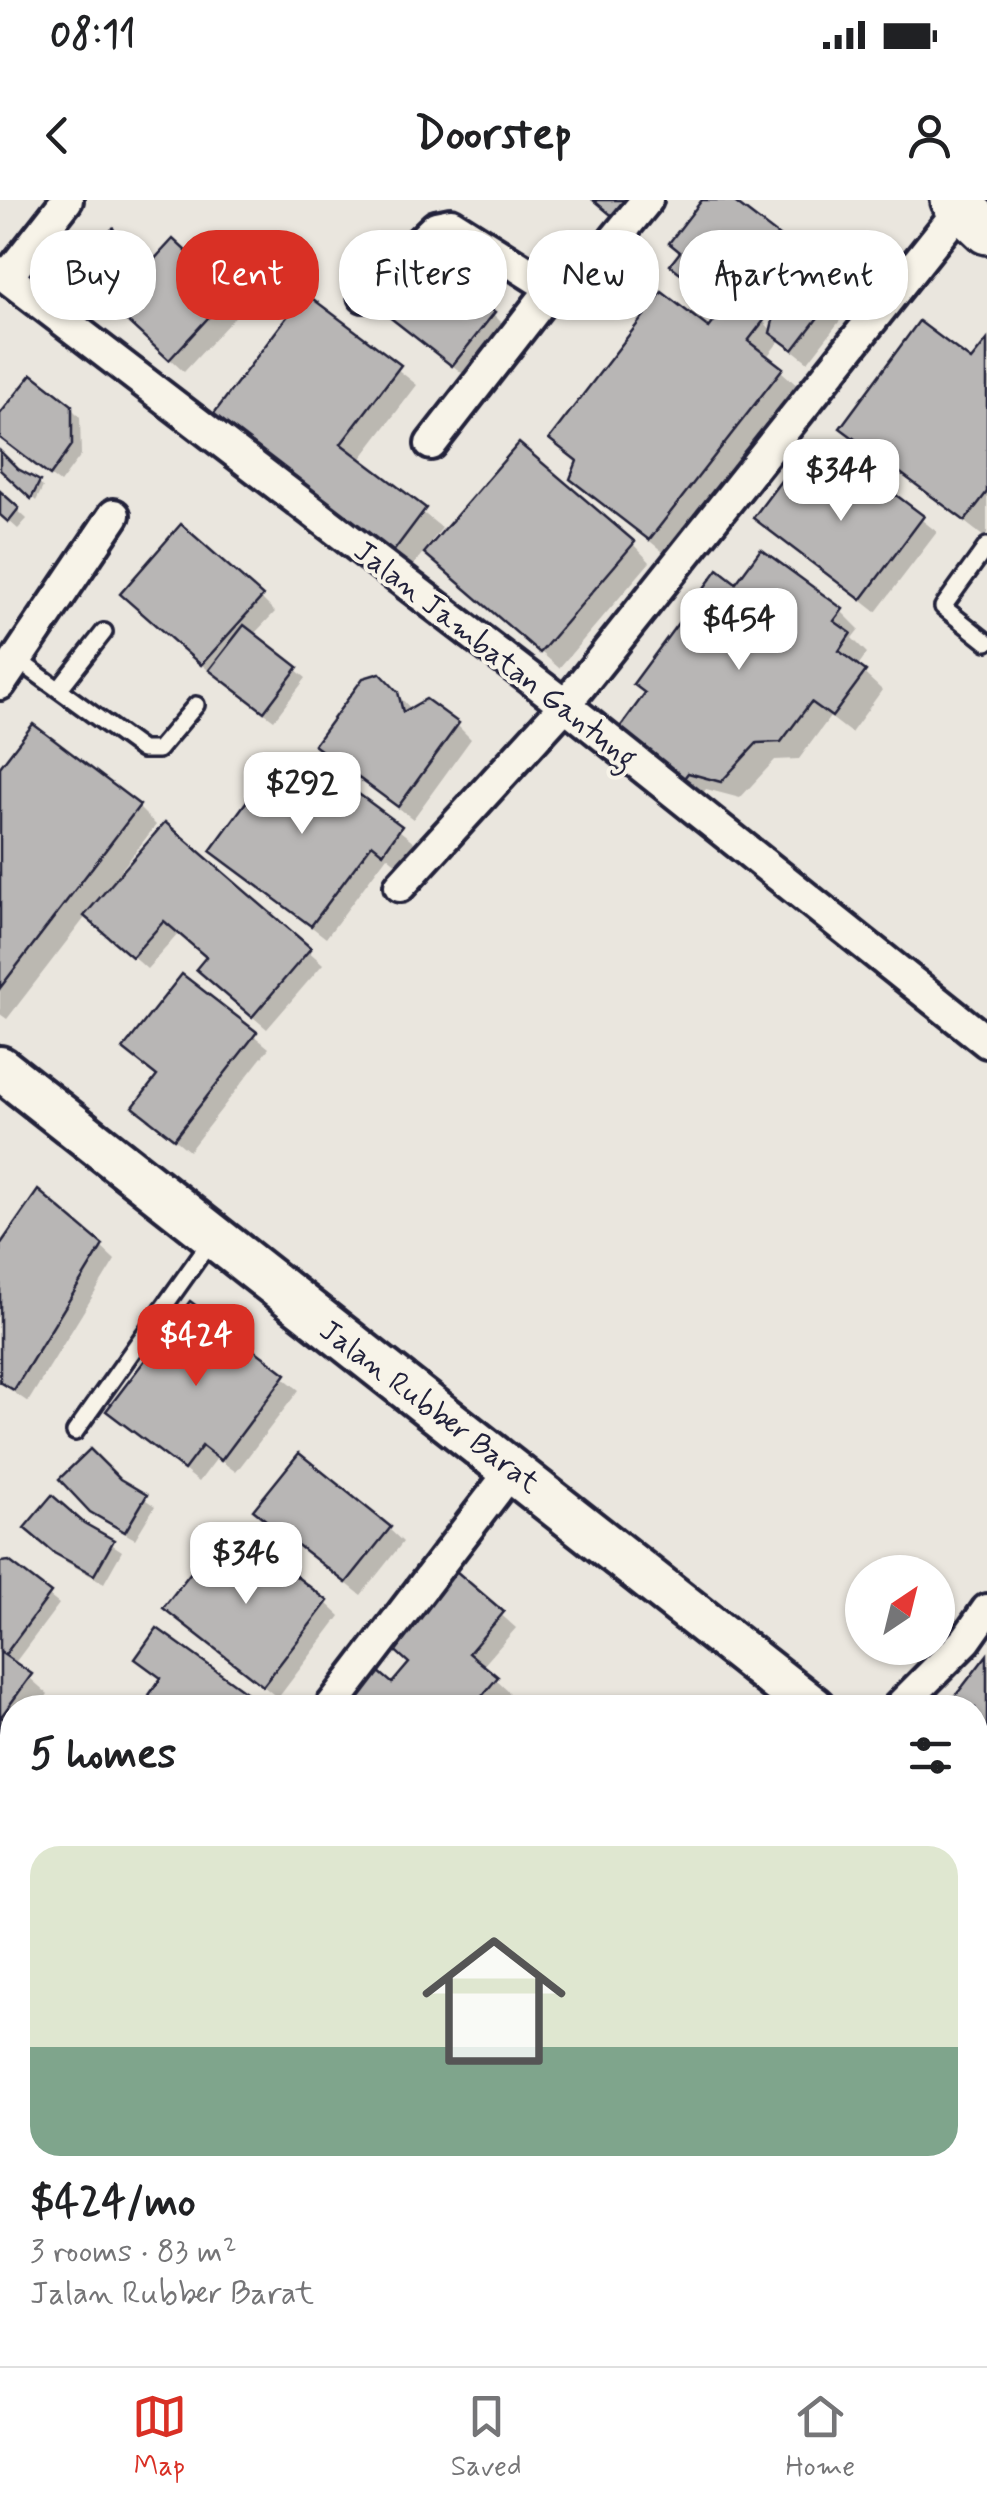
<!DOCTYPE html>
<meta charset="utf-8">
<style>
:root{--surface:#fff;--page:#f6f6f6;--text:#202124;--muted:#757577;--line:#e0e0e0;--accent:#d93025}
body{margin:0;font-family:Mynerve,sans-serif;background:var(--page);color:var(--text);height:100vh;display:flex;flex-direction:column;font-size:38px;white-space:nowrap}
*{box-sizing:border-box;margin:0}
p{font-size:32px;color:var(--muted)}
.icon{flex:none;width:55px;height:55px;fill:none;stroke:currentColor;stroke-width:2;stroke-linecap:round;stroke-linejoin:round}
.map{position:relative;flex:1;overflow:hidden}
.details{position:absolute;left:0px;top:1495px;width:988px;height:672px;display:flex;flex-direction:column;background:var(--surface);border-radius:40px 40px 0 0;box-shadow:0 2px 8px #0004}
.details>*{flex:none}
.top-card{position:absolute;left:30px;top:30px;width:928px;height:90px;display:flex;gap:20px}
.needle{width:65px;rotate:35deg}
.buttons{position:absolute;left:845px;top:1355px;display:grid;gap:20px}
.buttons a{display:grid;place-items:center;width:110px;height:110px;border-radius:50%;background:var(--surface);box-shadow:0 2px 8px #0004;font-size:50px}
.price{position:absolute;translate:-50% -85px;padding:0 22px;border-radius:20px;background:#fff;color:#222;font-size:32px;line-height:65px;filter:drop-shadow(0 2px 5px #0008)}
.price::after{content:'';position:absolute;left:50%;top:60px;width:30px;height:22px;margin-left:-15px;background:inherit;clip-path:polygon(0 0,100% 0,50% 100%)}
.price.current{background:var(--accent);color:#fff}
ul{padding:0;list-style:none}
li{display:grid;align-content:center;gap:20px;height:530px;padding:0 30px}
li span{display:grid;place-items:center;height:310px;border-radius:30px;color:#555}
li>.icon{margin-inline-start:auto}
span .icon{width:180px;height:180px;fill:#fffc;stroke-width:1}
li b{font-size:42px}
h2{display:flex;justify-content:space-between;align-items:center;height:120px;padding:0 30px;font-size:42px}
.pill{padding:0 35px;border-radius:40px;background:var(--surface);box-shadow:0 2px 8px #0004;font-size:35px;line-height:90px}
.pill.current{background:var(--accent);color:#fff}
.status{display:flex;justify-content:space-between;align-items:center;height:70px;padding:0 50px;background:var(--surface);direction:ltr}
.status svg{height:28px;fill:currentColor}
header{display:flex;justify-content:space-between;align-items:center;height:130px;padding:0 30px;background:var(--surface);font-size:45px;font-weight:800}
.tab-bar{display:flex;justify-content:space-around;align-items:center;height:140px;border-top:2px solid var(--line);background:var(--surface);font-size:28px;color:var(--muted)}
.tab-bar a{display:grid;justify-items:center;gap:5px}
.tab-bar .current{color:var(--accent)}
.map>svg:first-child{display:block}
.shadow{fill:#0003}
.building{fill:#b8b6b5;stroke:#22223b;stroke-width:2.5}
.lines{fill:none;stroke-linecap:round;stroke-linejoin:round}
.lane-casing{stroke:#22223b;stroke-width:22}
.street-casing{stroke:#22223b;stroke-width:38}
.secondary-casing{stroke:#22223b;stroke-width:50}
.primary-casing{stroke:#22223b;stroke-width:52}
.lane{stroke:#f7f3e8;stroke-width:15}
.street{stroke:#f7f3e8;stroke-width:30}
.secondary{stroke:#f7f3e8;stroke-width:42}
.primary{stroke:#f7f3e8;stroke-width:45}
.labels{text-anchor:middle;stroke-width:8;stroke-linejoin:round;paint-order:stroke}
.street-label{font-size:30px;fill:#22223b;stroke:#f7f3e8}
</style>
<div class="status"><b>08:11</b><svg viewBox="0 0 49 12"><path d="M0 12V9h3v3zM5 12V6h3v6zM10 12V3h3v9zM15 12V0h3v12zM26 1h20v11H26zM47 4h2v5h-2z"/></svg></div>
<header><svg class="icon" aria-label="back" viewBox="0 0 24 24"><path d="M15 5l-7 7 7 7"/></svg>Doorstep<svg class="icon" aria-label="person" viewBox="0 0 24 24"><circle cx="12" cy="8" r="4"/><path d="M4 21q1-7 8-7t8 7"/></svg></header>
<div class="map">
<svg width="987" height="2166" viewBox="0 0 987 2166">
<rect width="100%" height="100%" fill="#eae6de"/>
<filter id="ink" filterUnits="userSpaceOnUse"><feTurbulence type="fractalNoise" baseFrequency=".01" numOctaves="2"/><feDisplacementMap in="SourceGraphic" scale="20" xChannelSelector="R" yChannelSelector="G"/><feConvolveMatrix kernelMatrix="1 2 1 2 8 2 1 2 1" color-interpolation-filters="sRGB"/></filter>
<g filter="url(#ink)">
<g class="shadow">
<path d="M705,0H728L855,101L808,162L780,140L766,158L799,187L668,356L573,278L579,264L552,239L709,132L763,121L773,132L776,120L734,94V98H712L687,78L682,53Z"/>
<path d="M113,32L126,45L142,76L174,43L243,108L184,172L90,85Z"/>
<path d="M306,96L417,185L359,261L442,328L427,347L431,350L633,344L650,362L559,468L425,350L411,368L233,233Z"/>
<path d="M493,114L502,123L462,173L396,121Z"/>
<path d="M987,143V333L984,337L843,227L972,163Z"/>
<path d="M70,207L80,217L81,255L60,283L0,237V218Z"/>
<path d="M0,254L43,287L36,301L0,267Z"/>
<path d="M849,262L937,332L876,412L756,318L825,294Z"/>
<path d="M0,294L27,319L18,329L0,313Z"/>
<path d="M737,387L841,411L859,429L852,438L867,453L857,467L882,490L851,533L830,517L799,559L775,560L740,598L706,589L697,602L634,555Z"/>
<path d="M261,398L275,412L253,435L306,478L274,520L216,477L137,408Z"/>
<path d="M379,475L412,510L457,525L471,539L413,619L317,545Z"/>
<path d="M0,571L138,607L156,625L122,669L125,672L165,625L323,764L267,829L213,783L209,758L179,733L147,769L87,715L7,819L0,814Z"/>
<path d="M337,581L414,642L398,665L387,656L326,738L213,651L331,591Z"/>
<path d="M182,777L269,848L189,951L136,907L159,878L126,849Z"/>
<path d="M101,1047L115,1060L28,1202L0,1183V1049Z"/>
<path d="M190,1104L299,1190L236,1272L217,1258L199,1282L110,1211Z"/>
<path d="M62,1279L119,1282L155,1306L135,1339L103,1321Z"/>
<path d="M270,1323L389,1329L403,1342L361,1395Z"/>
<path d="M82,1325L122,1351L104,1383L66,1362L36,1336Z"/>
<path d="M248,1360L326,1403L340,1416L278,1498L166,1408Z"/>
<path d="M8,1364L59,1404L14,1464L48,1494L38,1508H12V1586L8,1592L0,1586V1365Z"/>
<path d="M456,1374L516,1428L482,1467L510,1493L498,1508H350L392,1486L411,1464Z"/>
<path d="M138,1459L252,1499L260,1508H163L162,1480Z"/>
<path d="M975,1760L985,1770L975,1783Z"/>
<path d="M975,1785L987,1796V1813L975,1829Z"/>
<path d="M731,2155H780L788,2163L722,2166Z"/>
<path d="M829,2155H955L953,2166H820Z"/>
</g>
<g class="building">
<path d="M593,0H631L616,19Z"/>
<path d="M702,0H732L843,85L793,150L770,133L774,116L725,86L696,85L670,65L680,52L669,43Z"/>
<path d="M113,28L138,77L173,39L231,93L169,160L73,71Z"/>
<path d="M426,58L495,112L452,166L383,112Z"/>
<path d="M662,92L709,128L734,96L765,119L748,141L783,168L649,340L570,279L577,261L549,239Z"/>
<path d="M305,93L401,165L341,244L426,308L393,352L212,216Z"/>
<path d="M919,121L971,160L987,140V292L965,321L840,228Z"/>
<path d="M32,174L72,205V245L50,276L0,238V214Z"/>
<path d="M519,243L635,342L540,453L424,353Z"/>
<path d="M0,251L18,269L40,281L31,299L0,270Z"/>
<path d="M848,259L924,316L861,400L753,318L792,266L825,290Z"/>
<path d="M0,291L19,308L8,322L0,315Z"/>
<path d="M181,324L263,396L201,465L120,394Z"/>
<path d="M761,349L843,409L834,421L851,433L839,451L866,471L832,517L811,502L781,542L757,543L721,582L688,573L678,586L613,537L645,493L633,484L718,369L736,383Z"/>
<path d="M244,425L298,467L264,512L209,470Z"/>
<path d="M380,473L398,492L403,512L426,499L459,523L398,607L314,545L363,478Z"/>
<path d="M33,524L140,605L0,788V567Z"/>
<path d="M283,552L330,587L337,578L402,626L383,653L372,644L311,726L210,651Z"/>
<path d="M165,622L311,748L252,817L196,769L206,757L164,721L132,757L84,716Z"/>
<path d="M182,774L257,832L174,939L133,907L157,876L123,849Z"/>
<path d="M38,990L103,1045L14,1190L0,1182V1045Z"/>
<path d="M190,1101L286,1174L221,1261L202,1246L184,1270L106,1211Z"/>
<path d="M90,1249L120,1279L147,1295L125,1332L90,1312L59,1279Z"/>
<path d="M299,1253L391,1327L346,1383L253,1310Z"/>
<path d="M52,1295L84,1323L114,1340L94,1375L54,1353L24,1328Z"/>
<path d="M220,1335L247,1357L256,1345L328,1401L263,1486L163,1408Z"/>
<path d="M9,1361L51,1393L4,1456L0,1452V1362Z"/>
<path d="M456,1371L504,1412L469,1453L498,1477L472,1508H346L378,1471L392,1483L409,1463L391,1447Z"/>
<path d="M157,1428L253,1497L246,1508H159L149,1495L161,1478L135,1459Z"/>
<path d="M0,1452L32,1474L1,1517L12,1524V1543L0,1561Z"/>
<path d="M987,1455V1542L975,1532V1508H946Z"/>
<path d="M975,1933L987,1942V2070L975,2060Z"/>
<path d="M975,2068L987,2077V2166L972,2155Z"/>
<path d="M728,2155H778L768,2166H718Z"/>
<path d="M825,2155H935L934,2166H817Z"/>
</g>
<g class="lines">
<defs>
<g id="lane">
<path d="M987,346L943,407L987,442"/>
<path d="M18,460L142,550H158L196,505"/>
<path d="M60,488L104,432"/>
<path d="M75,1232L212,1039"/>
</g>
<g id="street">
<path d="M0,72L565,505L987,842"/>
<path d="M7,77L67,0"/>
<path d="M364,96L436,27L451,24L552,88L578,84L647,0"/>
<path d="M431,244L552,88"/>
<path d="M0,484L114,315"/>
<path d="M400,686L565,505L960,9"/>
<path d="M330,1508L512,1270"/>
<path d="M898,1508L966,1440L987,1410"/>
<path d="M0,1663L12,1673"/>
<path d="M975,1868L987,1852"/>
<path d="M631,2155L646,2166"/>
<path d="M127,2166L135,2155"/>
<path d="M425,2166L434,2155"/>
</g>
<g id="secondary">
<path d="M0,868L813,1508"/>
<path d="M975,1635L987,1644"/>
</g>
<path id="primary" d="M954,0L987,31"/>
</defs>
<use href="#lane" class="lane-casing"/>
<use href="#street" class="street-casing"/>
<use href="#secondary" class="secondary-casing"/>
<use href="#primary" class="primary-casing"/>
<use href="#lane" class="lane"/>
<use href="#street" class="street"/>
<use href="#secondary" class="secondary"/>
<use href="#primary" class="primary"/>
</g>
</g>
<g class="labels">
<g class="street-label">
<text transform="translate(496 454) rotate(38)" y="10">Jalan Jambatan Gantung</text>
<text transform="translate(430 1206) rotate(37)" y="10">Jalan Rubber Barat</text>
</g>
</g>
</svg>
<div class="buttons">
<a><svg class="needle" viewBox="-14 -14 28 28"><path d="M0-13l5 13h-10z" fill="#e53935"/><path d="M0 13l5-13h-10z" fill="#757577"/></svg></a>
</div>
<b class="price" style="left:841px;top:324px">$344</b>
<b class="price" style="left:739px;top:473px">$454</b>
<b class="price" style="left:302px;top:637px">$292</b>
<b class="price current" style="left:196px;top:1189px">$424</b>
<b class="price" style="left:246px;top:1407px">$346</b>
<div class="top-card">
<a class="pill">Buy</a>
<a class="pill current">Rent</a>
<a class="pill">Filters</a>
<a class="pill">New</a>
<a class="pill">Apartment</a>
</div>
<section class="details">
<h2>5 homes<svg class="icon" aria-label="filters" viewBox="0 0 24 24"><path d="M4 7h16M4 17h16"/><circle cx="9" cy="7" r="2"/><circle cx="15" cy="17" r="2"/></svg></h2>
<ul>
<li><span style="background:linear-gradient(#dfe7d0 65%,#7fa58c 0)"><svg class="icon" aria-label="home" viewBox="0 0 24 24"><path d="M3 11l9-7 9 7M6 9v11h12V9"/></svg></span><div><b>$424/mo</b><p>3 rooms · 83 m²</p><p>Jalan Rubber Barat</p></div></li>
</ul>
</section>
</div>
<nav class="tab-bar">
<a class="current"><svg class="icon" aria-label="map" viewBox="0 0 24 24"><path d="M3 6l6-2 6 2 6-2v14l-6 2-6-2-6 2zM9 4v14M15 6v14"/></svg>Map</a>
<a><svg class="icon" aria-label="saved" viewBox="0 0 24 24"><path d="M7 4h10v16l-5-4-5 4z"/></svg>Saved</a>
<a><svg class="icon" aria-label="home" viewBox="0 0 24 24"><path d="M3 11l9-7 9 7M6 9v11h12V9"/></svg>Home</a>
</nav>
